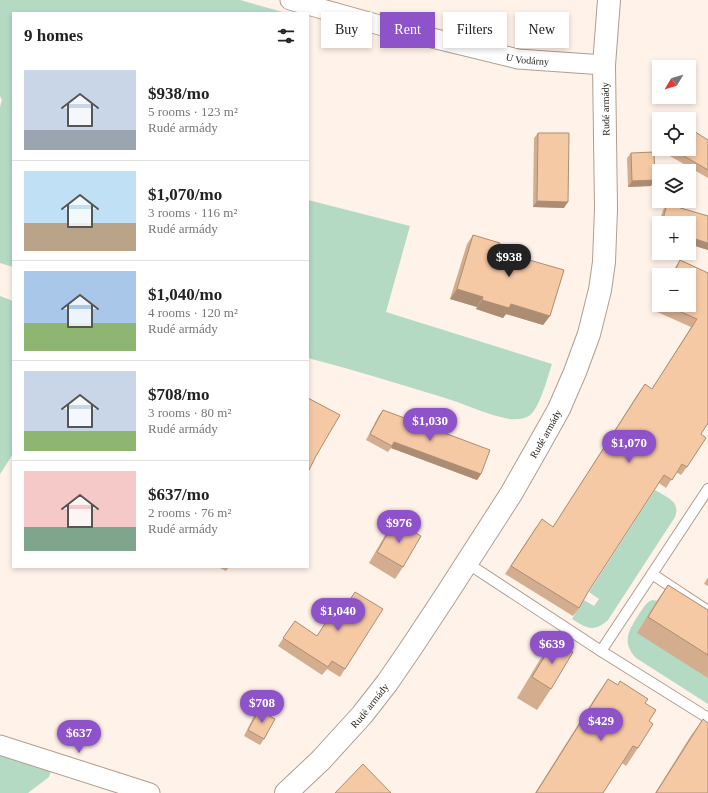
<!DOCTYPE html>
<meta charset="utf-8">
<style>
:root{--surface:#fff;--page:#f6f6f6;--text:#222;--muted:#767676;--line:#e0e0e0;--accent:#8e52c9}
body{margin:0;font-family:"Times New Roman",serif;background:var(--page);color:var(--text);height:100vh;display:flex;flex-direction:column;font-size:15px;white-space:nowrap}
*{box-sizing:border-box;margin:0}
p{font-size:13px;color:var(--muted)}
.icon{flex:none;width:22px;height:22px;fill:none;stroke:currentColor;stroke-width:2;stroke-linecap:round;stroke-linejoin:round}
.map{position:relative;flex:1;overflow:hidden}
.drawer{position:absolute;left:12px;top:12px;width:297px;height:556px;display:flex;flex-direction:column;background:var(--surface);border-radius:0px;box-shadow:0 2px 6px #0003}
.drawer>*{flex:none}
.top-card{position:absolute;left:321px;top:12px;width:327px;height:36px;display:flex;gap:8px}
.needle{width:26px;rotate:232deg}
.buttons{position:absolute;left:652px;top:60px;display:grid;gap:8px}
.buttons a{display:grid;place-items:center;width:44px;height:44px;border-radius:0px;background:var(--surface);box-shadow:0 2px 6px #0003;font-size:20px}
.price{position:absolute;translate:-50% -34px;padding:0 9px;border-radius:14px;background:var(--accent);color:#fff;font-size:13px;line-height:26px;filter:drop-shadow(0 1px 2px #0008)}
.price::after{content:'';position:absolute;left:50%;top:24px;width:12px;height:9px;margin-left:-6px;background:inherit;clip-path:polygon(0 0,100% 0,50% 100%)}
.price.on{background:#222;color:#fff}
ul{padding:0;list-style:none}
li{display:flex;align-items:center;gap:12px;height:100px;padding:0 12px}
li+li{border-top:1px solid var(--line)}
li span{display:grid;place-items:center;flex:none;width:112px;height:80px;border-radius:0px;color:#555}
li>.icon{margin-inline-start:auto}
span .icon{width:48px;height:48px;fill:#fffc;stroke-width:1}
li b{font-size:17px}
h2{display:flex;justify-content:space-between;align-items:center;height:48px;padding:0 12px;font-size:17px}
.pill{padding:0 14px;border-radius:0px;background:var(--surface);box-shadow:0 2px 6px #0003;font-size:14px;line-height:36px}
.pill.on{background:var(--accent);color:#fff}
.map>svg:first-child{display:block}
.green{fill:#b4dac4}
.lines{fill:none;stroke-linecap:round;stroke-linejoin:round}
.service-casing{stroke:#b09e8f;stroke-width:12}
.minor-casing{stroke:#b09e8f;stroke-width:21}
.secondary-casing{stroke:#b09e8f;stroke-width:24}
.service{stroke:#fff;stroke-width:10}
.minor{stroke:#fff;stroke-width:19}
.secondary{stroke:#fff;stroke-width:22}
.wall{fill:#d4ad8e}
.shaded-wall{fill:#ac8d74}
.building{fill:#f6c9a5;stroke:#ac8d74}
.labels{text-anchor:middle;stroke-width:3;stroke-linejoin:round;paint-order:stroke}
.street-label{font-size:10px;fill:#1f1913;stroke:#fff}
</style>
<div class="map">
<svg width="708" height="793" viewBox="0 0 708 793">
<rect width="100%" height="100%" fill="#fff2e9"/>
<g class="green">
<path d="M0,0H240L286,13H13V267L0,263V107L2,100L0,96Z"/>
<path d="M308,200L410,226L386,312L552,364C548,376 539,410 529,416C522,420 513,420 505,418C485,414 465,404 445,398C399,384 354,370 308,358Z"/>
<path d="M0,296L13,301V454L0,474Z"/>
<path d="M655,490C666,497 681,501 675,517L608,620C594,633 586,628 572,619L575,614V613L584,600L594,606L599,599L589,592Z"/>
<path d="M652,600L658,601L708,676V704L636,658C621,642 629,630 639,614C643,609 645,603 652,600Z"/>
<path d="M0,755L51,770L49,777L28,793H0Z"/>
</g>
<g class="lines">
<defs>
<g id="service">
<path d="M467,563L601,651L708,718"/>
<path d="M652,574L708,489"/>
<path d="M601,651L652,574L708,611"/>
</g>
<g id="minor">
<path id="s1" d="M290,0L383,26L518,59L604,65"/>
<path d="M0,745L150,793"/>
</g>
<g id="secondary">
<path id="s2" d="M286,793L321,760L362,715L387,683L411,648L446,595L511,494L540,443L559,409L575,372L589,334L600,290L604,262L606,209L604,65L609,0"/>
</g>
</defs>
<use href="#service" class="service-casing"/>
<use href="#minor" class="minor-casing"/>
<use href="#secondary" class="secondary-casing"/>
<use href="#service" class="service"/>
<use href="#minor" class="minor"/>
<use href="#secondary" class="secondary"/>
</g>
<g class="wall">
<path d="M538,133L564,208L533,207L534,138Z"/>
<path d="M708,140V178L656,148L659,144V149H689Z"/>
<path d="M631,153L651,186L628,187L627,158Z"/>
<path d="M667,204L708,216V250L689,244V223H659L663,210Z"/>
<path d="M659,224V234L656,233Z"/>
<path d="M473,235L498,251L550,316L543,325L506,314L503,318L476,309L477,307L450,299L467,244Z"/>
<path d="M680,260L708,273L701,434L687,467L681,475L676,472L666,488L659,483L588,592L579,608L573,616L505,574L536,527H553L639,392L645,384L652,389L691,327L655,311L659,303V305H689V275H671L674,269Z"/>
<path d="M383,410L481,474L477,480L391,448L388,452L366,440L379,415Z"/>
<path d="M395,521L403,567L395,579L369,563L387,532Z"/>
<path d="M218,567H229L226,571Z"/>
<path d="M708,577V586L704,584Z"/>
<path d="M668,585L708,610V678L637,633L656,602Z"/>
<path d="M355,592L345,669L340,677L327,669L322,675L278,646L295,621L317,636L339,602L345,606Z"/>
<path d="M554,641L551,689L537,710L517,698L539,661Z"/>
<path d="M608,679L645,703L649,721L638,748L626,766L622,763L603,793H535L596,696Z"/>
<path d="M259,710L264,739L260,745L244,736L254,716Z"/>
<path d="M703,719L708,793H655L690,737Z"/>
</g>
<g class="shaded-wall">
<path d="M655,180L651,186L628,187L632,181Z"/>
<path d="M537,201L568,202L564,208L533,207Z"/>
<path d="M659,229V234L656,233Z"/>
<path d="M689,237L708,243V250L689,244Z"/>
<path d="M457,289L483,297L477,307L450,299Z"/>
<path d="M482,300L511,304L550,316L543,325L506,314L503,318L476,309Z"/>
<path d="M394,442L481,474L477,480L391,448Z"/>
</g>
<g class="building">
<path d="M689,128L708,140V170L672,149H689Z"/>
<path d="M538,133H569L568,202L537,201Z"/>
<path d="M654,152L655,180L632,181L631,153Z"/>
<path d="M667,204L708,216V243L689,237V223H662Z"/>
<path d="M473,235L500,243L498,251L564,270L550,316L511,304L509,308L482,300L483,297L457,289Z"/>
<path d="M680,260L708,273V423L701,434L706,438L687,467L682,464L672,480L664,475L588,592L579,608L511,566L542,519L553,527L645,384L652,389L697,319L665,305H689V275H673Z"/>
<path d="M308,398L340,415L316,456L308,472Z"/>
<path d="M383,410L490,450L481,474L394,442L392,446L370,434Z"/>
<path d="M395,521L421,536L403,567L377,552Z"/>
<path d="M668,585L708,610V655L648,617Z"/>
<path d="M355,592L383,609L345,669L332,661L328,667L283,638L295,621L317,636L339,602L346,606Z"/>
<path d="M554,641L573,652L551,689L532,677Z"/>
<path d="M608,679L618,685L620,681L648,699L645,703L656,710L649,721L653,724L638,748L633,746L603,793H536Z"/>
<path d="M259,710L275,719L264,739L248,730Z"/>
<path d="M703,719L708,723V793H656Z"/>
<path d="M363,764L391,793H335Z"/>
</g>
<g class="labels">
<g class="street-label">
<text dy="4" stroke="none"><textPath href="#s1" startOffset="245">U Vodárny</textPath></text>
<text transform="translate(605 109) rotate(-91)" y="4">Rudé armády</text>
<text dy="4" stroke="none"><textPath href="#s2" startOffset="445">Rudé armády</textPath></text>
<text dy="4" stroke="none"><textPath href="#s2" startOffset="121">Rudé armády</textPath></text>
</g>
</g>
</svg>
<div class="buttons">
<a><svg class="needle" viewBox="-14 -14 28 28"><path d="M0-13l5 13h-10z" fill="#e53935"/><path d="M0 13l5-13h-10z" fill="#767676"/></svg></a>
<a><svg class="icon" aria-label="locate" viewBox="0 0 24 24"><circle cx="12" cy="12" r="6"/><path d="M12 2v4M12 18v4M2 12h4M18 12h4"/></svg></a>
<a><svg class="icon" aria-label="layers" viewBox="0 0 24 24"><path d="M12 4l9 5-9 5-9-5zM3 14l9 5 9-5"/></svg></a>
<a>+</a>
<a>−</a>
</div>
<b class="price on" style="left:509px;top:278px">$938</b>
<b class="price" style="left:430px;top:442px">$1,030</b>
<b class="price" style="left:629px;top:464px">$1,070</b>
<b class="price" style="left:399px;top:544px">$976</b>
<b class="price" style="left:338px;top:632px">$1,040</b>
<b class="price" style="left:552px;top:665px">$639</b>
<b class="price" style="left:262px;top:724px">$708</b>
<b class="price" style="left:601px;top:742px">$429</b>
<b class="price" style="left:79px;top:754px">$637</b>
<div class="top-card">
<a class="pill">Buy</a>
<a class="pill on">Rent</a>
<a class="pill">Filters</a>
<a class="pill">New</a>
</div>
<section class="drawer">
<h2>9 homes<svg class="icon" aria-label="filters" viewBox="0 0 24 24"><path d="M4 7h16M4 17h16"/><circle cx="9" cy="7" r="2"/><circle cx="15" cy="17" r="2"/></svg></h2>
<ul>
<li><span style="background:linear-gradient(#c9d6e8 75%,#9aa5b1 0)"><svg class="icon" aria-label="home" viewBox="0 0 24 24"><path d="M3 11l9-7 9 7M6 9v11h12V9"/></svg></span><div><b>$938/mo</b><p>5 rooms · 123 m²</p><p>Rudé armády</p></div></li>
<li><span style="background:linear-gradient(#bfe0f5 65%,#b9a48a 0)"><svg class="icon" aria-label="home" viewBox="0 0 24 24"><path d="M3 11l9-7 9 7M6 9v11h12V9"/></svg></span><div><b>$1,070/mo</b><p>3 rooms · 116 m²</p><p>Rudé armády</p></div></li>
<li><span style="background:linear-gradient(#a9c7e8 65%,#8fb573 0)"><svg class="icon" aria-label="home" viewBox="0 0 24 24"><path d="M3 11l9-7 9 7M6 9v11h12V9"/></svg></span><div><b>$1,040/mo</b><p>4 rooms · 120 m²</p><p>Rudé armády</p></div></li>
<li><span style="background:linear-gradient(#c9d6e8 75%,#8fb573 0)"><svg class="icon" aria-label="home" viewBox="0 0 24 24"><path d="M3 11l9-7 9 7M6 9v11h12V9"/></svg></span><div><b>$708/mo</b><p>3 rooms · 80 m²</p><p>Rudé armády</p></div></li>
<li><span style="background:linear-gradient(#f6c9c9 70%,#7fa58c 0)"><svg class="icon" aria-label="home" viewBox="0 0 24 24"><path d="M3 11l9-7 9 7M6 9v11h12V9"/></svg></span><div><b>$637/mo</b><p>2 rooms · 76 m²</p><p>Rudé armády</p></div></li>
</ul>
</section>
</div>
